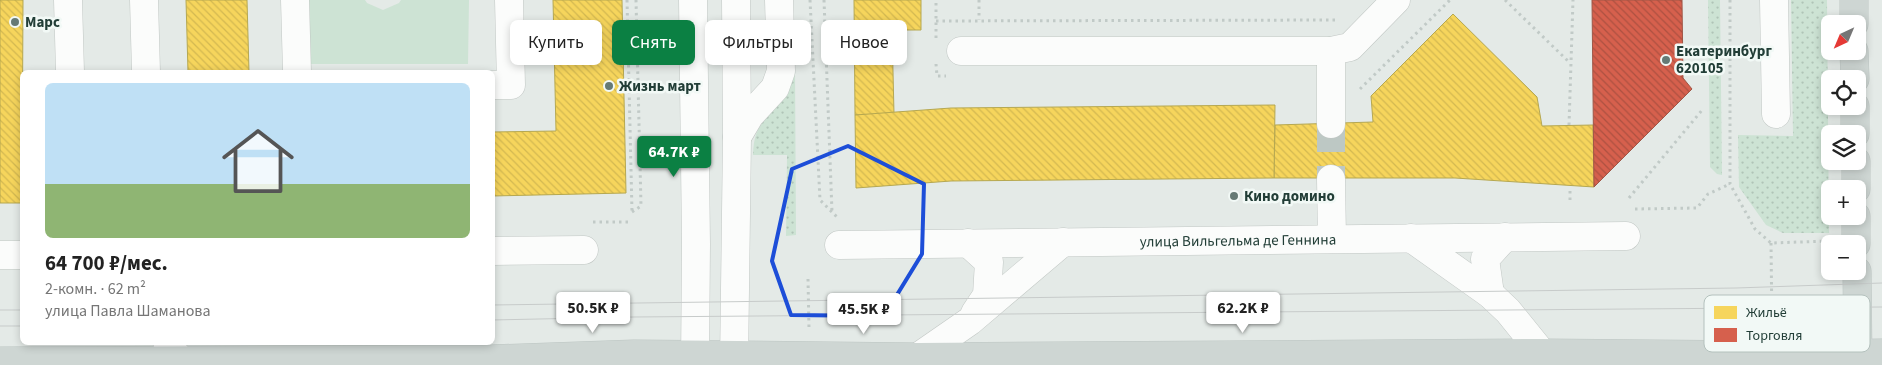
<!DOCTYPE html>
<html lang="ru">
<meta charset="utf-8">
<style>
:root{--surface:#fff;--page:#f6f6f6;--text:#222;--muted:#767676;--accent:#0b8043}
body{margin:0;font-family:"Source Sans 3",sans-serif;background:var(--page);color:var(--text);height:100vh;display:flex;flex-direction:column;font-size:19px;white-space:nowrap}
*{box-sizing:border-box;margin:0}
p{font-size:16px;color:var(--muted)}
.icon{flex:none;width:28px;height:28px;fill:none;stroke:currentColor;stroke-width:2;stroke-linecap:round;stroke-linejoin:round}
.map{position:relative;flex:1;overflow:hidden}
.drawer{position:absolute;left:20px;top:70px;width:475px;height:275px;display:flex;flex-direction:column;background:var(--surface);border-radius:8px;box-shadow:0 2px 8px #0003}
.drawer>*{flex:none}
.guide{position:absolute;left:510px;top:20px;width:475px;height:45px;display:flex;gap:10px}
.needle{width:32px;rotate:224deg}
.fabs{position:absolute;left:1821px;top:15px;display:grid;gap:10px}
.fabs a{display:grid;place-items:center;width:45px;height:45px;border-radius:8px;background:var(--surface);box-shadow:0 2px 8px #0003;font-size:25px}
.price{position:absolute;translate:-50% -42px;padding:0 11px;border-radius:5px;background:#fff;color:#222;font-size:16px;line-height:32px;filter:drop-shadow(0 1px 2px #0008)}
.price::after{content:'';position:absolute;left:50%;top:30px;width:15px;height:11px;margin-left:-8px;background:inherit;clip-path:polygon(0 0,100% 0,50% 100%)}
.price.active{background:var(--accent);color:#fff}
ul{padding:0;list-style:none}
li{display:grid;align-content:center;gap:10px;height:265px;padding:0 25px}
li span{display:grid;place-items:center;height:155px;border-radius:8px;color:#555}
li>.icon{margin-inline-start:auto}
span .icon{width:90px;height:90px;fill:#fffc;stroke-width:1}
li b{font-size:21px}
.chip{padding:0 18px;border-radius:8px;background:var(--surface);box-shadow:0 2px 8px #0003;font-size:18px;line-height:45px}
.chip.active{background:var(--accent);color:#fff}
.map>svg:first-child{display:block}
.grass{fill:url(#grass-dots)}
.park{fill:#cde3d4}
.homes{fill:url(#homes-back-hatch);stroke:#b6a851}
.shops{fill:url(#shops-back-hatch);stroke:#a05646}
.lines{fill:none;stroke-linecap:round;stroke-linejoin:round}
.minor-tunnel{stroke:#bdc8c4;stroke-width:28;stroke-dasharray:28 14;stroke-linecap:butt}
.minor-casing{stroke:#c1c7c4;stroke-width:29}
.major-casing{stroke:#bdc6c3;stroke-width:29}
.path{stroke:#c1cac7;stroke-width:3;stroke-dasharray:2.5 4;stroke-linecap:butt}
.minor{stroke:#fbfcfb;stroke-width:28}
.major{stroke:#ced6d3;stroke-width:28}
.tram{stroke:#c7cbca;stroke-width:1}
.marked{fill:none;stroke:#1d4ed8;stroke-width:4;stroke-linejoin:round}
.poi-dot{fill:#667a75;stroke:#f2f9f6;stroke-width:2}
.labels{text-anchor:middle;stroke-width:5;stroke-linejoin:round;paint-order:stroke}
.poi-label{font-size:15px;font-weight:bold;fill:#223e37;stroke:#f2f9f6;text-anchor:start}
.street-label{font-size:15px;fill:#223e37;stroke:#f2f9f6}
.key{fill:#f2f9f6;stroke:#b4c1bd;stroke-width:1}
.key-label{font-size:14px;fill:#223e37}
</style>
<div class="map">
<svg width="1882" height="365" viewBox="0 0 1882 365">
<defs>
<pattern id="grass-dots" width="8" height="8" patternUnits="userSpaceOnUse" patternTransform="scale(1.25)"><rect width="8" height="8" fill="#cde3d4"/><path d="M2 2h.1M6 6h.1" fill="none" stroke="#b0c4b7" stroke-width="1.8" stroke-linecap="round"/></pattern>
<pattern id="homes-back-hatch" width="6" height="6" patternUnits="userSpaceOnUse" patternTransform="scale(1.25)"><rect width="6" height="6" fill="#f6d55c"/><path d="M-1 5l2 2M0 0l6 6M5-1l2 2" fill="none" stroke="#d3b851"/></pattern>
<pattern id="shops-back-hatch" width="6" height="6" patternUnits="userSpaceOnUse" patternTransform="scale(1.25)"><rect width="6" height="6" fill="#d6604d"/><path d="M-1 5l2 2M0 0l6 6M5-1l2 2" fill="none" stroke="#ad5141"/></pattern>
</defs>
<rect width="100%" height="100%" fill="#e4eae7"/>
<g class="grass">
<path d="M1708,0H1720L1722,175L1717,174L1710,167Z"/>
<path d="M1791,0H1827L1829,233H1783L1766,225L1739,187L1738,135L1793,136Z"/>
<path d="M795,67L796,235L786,236L787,155H753C754,122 766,123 781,100C787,90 791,78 795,67Z"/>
</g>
<path class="park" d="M303,0H365L367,3L383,10L399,3L401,0H469L468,64H305Z"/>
<g class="homes">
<path d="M0,0H23L22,203H0Z"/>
<path d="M186,0H247L249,72H188Z"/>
<path d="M553,0H622L626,193L492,196V132L556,131Z"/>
<path d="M854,0H921V30H892L894,114L855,115Z"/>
<path d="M1453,14L1537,97L1542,126L1593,125L1594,187L1455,178H1274L1275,125L1373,122L1371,96Z"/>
<path d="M1275,105L1274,178L951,181L856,188L855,115L951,108Z"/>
</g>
<path class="shops" d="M1592,0H1682L1683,78L1692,89L1594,187Z"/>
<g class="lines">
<path class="minor-tunnel" d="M1331,124V179"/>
<defs>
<g id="minor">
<path d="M68,0L70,72"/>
<path d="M144,0L146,72"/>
<path d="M295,0L297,72"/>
<path d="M693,0L696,244L695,365"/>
<path d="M1774,0L1776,114"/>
<path d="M961,51H1331L1350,47L1396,0"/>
<path d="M1331,51V124"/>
<path d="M492,85H511L509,0"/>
<path d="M737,137L750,115L775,88L781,71L779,0"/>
<path d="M1331,179L1332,239"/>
<path d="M1411,238L1490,294L1508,311L1542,353"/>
<path d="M968,243L989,262L987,295L975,313"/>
<path id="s1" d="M839,245L1626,236"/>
<path d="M492,251L584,250"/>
<path d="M0,255H22"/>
<path d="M1490,294L1485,259L1505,237"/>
<path d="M167,342L179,359"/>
<path d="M918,357L970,321L1063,242"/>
<path d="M734,365L737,137L736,0"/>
</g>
<g id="major">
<path d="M1854,0V24"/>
<path d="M1854,51L1855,79"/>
<path d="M1855,106V134"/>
<path d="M1856,161V189"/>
<path d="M1856,216V244"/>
<path d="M1857,271L1858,365"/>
<path d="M0,361L492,359L634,354L918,357L1542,353L1760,355L1882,353"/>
</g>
</defs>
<use href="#minor" class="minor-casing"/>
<use href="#major" class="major-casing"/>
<g class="path">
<path d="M627,0L632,212"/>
<path d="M810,0L820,200L837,217"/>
<path d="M824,0L832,212"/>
<path d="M979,0V20"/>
<path d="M1505,0L1569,62"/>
<path d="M1730,0V184L1755,229L1771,243L1828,241"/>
<path d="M936,21L1337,20"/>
<path d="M936,38V0"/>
<path d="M936,64L937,76H946"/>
<path d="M1360,89L1450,0"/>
<path d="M1569,125L1573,0"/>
<path d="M1629,198L1703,109"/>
<path d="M1570,200V187"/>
<path d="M1635,209L1697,208L1708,194L1730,184"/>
<path d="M632,212L641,206L636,0"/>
<path d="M593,222H632"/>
<path d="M1771,243L1772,327"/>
<path d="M808,279L809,329"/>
</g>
<use href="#minor" class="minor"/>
<use href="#major" class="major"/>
<g class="tram">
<path d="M492,305L1736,288L1882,283"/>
<path d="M0,310H22"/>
<path d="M492,320L633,317L1882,307"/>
<path d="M0,326H22"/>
</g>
</g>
<path class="marked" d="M848,146L924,184L922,254L884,316L791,315L772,261L792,169Z"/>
<g class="poi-dot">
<circle cx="15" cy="22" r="5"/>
<circle cx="1666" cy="60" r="5"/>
<circle cx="609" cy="86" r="5"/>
<circle cx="1234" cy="196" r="5"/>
</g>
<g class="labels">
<g class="poi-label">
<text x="25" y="27">Марс</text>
<text x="1676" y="56">Екатеринбург<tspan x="1676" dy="17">620105</tspan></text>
<text x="619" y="91">Жизнь март</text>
<text x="1244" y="201">Кино домино</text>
</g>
<g class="street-label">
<text dy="5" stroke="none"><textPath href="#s1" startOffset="399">улица Вильгельма де Геннина</textPath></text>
</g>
</g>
<rect x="1704" y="295" width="166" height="57" rx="8" class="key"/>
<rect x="1714" y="306" width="23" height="13" fill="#f6d55c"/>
<rect x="1714" y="328" width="23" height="14" fill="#d6604d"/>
<g class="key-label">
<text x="1746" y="317">Жильё</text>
<text x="1746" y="340">Торговля</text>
</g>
</svg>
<div class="fabs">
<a><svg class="needle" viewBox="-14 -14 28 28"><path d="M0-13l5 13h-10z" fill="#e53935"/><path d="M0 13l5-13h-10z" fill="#767676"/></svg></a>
<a><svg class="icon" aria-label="locate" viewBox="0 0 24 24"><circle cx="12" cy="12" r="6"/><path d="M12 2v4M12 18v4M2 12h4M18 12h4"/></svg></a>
<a><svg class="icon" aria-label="layers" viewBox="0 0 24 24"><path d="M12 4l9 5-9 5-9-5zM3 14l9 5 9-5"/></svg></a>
<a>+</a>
<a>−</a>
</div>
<b class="price active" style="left:674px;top:178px">64.7K ₽</b>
<b class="price" style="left:593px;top:334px">50.5K ₽</b>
<b class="price" style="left:1243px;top:334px">62.2K ₽</b>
<b class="price" style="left:864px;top:335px">45.5K ₽</b>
<div class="guide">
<a class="chip">Купить</a>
<a class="chip active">Снять</a>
<a class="chip">Фильтры</a>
<a class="chip">Новое</a>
</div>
<section class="drawer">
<ul>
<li><span style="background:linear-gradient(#bfe0f5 65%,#8fb573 0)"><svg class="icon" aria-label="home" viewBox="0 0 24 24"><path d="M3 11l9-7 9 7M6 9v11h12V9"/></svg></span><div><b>64 700 ₽/мес.</b><p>2-комн. · 62 m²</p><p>улица Павла Шаманова</p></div></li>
</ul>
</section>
</div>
